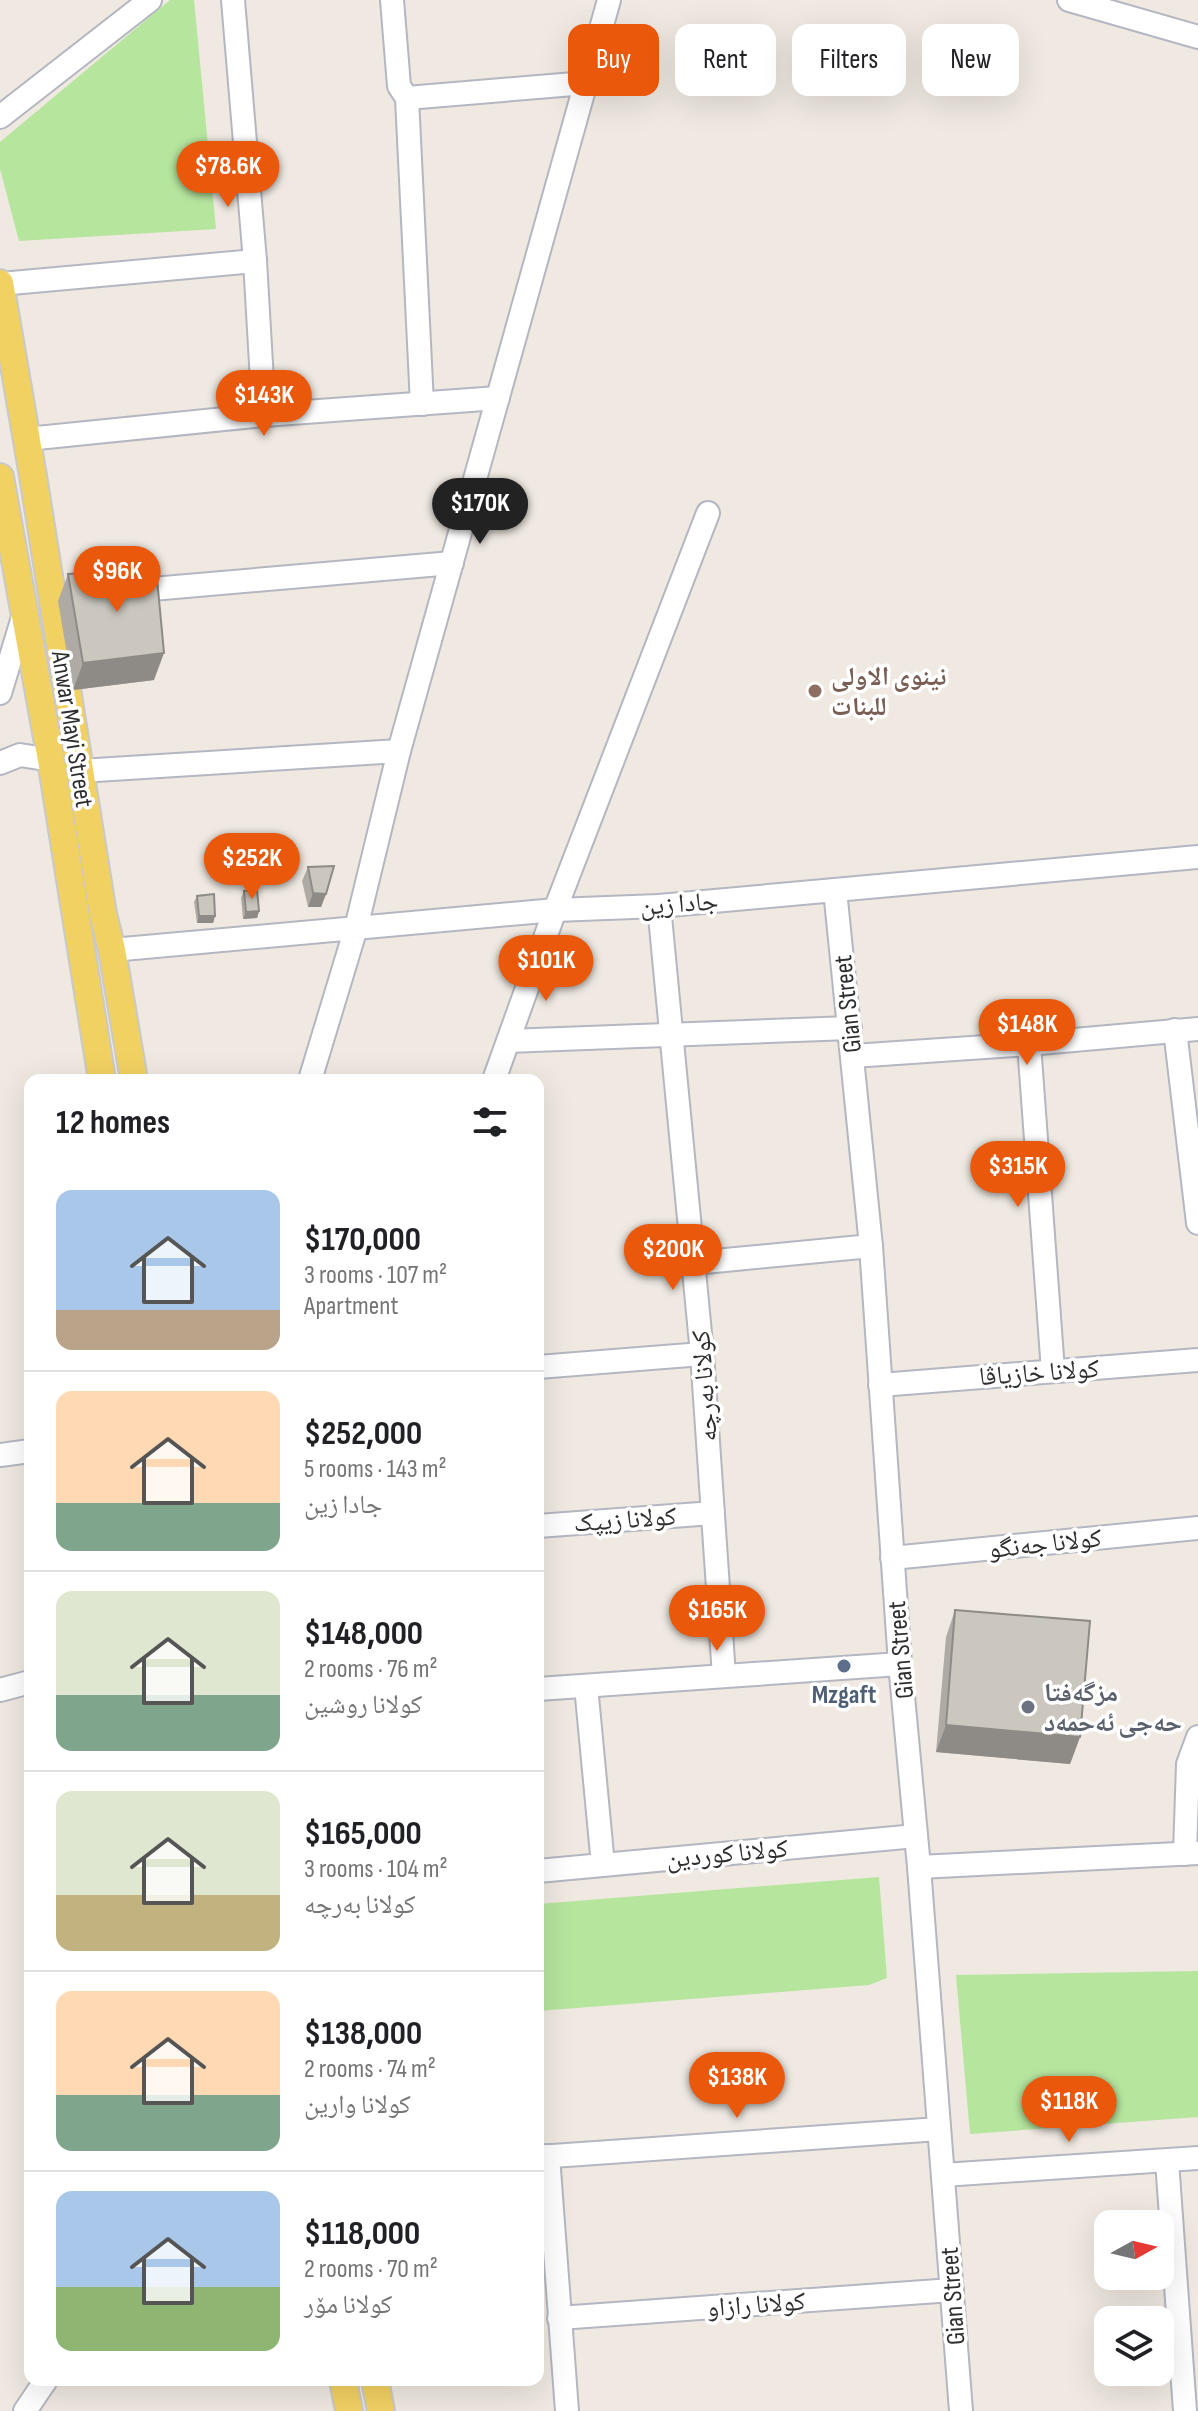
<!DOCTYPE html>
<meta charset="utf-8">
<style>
:root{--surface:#fff;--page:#f6f6f6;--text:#202124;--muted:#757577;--line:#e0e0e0;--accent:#ea580c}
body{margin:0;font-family:"Sofia Sans Condensed","Noto Naskh Arabic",sans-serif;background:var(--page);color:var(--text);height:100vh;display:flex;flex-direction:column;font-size:30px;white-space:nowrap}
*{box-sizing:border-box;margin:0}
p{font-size:26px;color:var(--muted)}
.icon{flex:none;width:44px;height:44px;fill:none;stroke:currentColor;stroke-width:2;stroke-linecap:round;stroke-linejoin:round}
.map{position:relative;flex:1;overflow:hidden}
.panel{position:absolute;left:24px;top:1074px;width:520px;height:1312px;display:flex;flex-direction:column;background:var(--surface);border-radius:16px;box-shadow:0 8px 32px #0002}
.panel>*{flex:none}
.banner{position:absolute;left:568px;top:24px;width:510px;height:72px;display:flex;gap:16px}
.needle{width:52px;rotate:82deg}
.fabs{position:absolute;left:1094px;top:2210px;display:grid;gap:16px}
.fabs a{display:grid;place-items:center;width:80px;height:80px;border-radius:16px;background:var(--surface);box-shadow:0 8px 32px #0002;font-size:40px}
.price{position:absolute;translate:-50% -68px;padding:0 18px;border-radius:28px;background:var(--accent);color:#fff;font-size:26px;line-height:52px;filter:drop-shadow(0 2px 4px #0008)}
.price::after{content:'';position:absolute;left:50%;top:48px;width:24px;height:18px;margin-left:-12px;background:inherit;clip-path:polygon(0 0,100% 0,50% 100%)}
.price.current{background:#222;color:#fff}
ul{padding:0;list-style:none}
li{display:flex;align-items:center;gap:24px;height:200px;padding:0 32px}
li+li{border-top:2px solid var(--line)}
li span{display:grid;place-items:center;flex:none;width:224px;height:160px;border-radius:16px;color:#555}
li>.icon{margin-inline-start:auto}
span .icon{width:96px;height:96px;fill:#fffc;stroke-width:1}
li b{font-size:34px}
h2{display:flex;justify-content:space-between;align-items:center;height:96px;padding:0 32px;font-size:34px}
.tag{padding:0 28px;border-radius:16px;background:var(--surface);box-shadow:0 8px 32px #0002;font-size:28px;line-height:72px}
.tag.current{background:var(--accent);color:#fff}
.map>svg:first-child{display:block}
.green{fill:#b6e59e}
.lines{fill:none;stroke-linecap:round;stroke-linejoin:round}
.minor-casing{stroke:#b4b7c1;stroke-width:26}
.major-casing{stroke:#c9c9c9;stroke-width:30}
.minor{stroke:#fff;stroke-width:22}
.major{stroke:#f2d163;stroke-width:26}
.wall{fill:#afaba4}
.shaded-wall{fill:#8e8b86}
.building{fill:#cbc7bf;stroke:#8e8b86;stroke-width:2}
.education-dot{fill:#8d6e63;stroke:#fff;stroke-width:3}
.service-dot{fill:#5c6f8a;stroke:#fff;stroke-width:3}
.worship-dot{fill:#6b7280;stroke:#fff;stroke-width:3}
.labels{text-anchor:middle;stroke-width:7;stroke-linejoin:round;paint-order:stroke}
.education-label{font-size:26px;font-weight:bold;fill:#785e54;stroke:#fff;text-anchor:start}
.street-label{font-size:26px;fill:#2e2e2e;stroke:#fff}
.worship-label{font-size:26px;font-weight:bold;fill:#5b616d;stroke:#fff;text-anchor:start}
.service-label{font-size:26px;font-weight:bold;fill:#4e5e75;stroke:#fff}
</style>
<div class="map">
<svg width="1198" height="2411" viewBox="0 0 1198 2411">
<rect width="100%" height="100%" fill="#efe9e1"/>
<g class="green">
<path d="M170,0H194L216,229L19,241L0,169V142Z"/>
<path d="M879,1877L887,1978L869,1985L538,2011V1904Z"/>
<path d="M1198,1971V2117L970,2134L956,1975Z"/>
</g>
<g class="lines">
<defs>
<g id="minor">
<path d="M233,0L255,261L264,415"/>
<path d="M392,0L399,86L407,98L422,404"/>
<path d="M1069,0L1198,37"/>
<path d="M407,98L586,83"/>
<path d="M0,117L150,0"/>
<path d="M0,284L255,261"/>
<path d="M27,439L264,415L498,398"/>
<path d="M129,591L452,563"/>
<path d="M0,693L24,614"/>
<path d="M0,763L20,755L51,760"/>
<path d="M80,771L399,751"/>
<path d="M835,890L871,1246L900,1664L919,1867L961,2411"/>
<path d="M659,906L702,1354L724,1676"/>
<path d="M112,950L555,910L659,906L1198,857"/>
<path d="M1175,1030L1198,1223"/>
<path d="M508,1041L850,1028"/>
<path d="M1029,1044L1053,1371"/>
<path d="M853,1056L1029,1044L1198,1029"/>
<path d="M310,1080L356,928L399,751L609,0"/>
<path d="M494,1080L555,910L708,513"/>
<path d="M694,1263L871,1246"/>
<path d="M538,1367L702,1354"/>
<path d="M880,1385L1198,1360"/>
<path d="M0,1455L30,1451"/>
<path d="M538,1526L713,1513"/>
<path d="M892,1558L1198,1528"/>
<path d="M586,1686L603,1865"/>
<path d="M538,1689L900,1664"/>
<path d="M0,1690L30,1682"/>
<path d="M1185,1854L1188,1764L1198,1737"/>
<path d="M919,1867L1198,1853"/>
<path d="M538,1871L916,1836"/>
<path d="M548,2156L567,2411"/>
<path d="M538,2157L939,2129"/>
<path d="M1167,2161L1185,2411"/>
<path d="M943,2175L1198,2158"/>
<path d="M559,2318L952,2290"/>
<path d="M25,2411L46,2380"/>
</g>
<g id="major">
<path d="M0,283L33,476L103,914L112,950L134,1080"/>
<path d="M0,477L51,760L102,1080"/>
<path d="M343,2380L349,2411"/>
<path d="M375,2380L381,2411"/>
</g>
</defs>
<use href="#minor" class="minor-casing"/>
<use href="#major" class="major-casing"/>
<use href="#minor" class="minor"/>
<use href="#major" class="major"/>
</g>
<g class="wall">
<path d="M68,574L154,680L73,690L58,601Z"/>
<path d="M308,867L326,894L321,907H308L302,881Z"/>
<path d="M244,891L259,911L257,918L243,919L241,898Z"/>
<path d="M197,896L215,916L213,923H197L194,902Z"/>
<path d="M955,1610L1080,1737L1070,1764L936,1752L946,1637Z"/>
</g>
<g class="shaded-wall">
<path d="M164,653L154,680L73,690L83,663Z"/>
<path d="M313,893L326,894L321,907H308Z"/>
<path d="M259,911L257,918L243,919L246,912Z"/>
<path d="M199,916H215L213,923H197Z"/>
<path d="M946,1725L1080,1737L1070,1764L936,1752Z"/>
</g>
<g class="building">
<path d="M156,568L164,653L83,663L68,574Z"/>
<path d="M334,866L326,894L313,893L308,867Z"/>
<path d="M257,890L259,911L246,912L244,891Z"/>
<path d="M214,894L215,916H199L197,896Z"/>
<path d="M955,1610L1090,1621L1080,1737L946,1725Z"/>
</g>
<circle class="education-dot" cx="815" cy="691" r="8"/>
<circle class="service-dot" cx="844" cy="1666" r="8"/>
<circle class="worship-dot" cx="1028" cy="1707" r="8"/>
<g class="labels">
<g class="education-label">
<text x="831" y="685">نينوى الاولى<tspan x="831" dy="30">للبنات</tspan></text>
</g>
<g class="street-label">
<text transform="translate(73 729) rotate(81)" y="9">Anwar Mayi Street</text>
<text transform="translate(679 903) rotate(-4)" y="9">جادا زین</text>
<text transform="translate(847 1004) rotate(-96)" y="9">Gian Street</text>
<text transform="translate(1039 1372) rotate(-4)" y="9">کولانا خازیاڤا</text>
<text transform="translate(704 1386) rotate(-94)" y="9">کولانا بەرچە</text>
<text transform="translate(625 1519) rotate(-4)" y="9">کولانا زیپک</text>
<text transform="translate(1045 1543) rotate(-6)" y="9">کولانا جەنگو</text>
<text transform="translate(900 1650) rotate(-95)" y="9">Gian Street</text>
<text transform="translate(727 1853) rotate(-5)" y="9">کولانا کوردین</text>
<text transform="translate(952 2296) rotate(-94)" y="9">Gian Street</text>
<text transform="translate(756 2304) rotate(-4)" y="9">کولانا رازاو</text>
</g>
<g class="worship-label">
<text x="1044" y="1701">مزگەفتا<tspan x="1044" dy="30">حەجی ئەحمەد</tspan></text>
</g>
<g class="service-label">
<text x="844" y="1703">Mzgaft</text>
</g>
</g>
</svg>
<div class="fabs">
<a><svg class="needle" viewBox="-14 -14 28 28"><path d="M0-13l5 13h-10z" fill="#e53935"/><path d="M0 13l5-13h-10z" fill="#757577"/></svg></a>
<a><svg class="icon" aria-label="layers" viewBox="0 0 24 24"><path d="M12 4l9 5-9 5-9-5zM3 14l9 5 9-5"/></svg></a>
</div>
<b class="price" style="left:228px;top:209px">$78.6K</b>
<b class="price" style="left:264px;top:438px">$143K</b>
<b class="price current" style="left:480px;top:546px">$170K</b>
<b class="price" style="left:117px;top:614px">$96K</b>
<b class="price" style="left:252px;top:901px">$252K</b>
<b class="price" style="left:546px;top:1003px">$101K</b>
<b class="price" style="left:1027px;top:1067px">$148K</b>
<b class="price" style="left:1018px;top:1209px">$315K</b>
<b class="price" style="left:673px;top:1292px">$200K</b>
<b class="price" style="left:717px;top:1653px">$165K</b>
<b class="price" style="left:737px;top:2120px">$138K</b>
<b class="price" style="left:1069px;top:2144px">$118K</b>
<div class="banner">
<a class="tag current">Buy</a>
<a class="tag">Rent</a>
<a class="tag">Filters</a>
<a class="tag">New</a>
</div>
<section class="panel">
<h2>12 homes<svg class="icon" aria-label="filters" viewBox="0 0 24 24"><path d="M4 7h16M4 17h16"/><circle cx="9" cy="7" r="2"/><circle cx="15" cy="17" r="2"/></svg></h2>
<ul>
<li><span style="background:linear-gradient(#a9c7e8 75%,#b9a48a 0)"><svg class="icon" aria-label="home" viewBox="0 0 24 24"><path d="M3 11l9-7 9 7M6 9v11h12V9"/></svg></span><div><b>$170,000</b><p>3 rooms · 107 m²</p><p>Apartment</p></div></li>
<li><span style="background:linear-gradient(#ffd9b3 70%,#7fa58c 0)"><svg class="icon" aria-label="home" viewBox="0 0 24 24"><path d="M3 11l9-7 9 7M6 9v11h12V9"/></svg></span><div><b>$252,000</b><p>5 rooms · 143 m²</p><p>جادا زین</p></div></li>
<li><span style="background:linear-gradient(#dfe7d0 65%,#7fa58c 0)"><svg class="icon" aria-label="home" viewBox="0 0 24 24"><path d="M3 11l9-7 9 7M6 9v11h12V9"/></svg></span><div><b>$148,000</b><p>2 rooms · 76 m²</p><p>کولانا روشین</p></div></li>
<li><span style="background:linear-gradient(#dfe7d0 65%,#c2b280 0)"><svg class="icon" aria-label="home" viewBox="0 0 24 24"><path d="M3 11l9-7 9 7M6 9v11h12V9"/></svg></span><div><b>$165,000</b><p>3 rooms · 104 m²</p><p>کولانا بەرچە</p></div></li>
<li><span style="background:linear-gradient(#ffd9b3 65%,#7fa58c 0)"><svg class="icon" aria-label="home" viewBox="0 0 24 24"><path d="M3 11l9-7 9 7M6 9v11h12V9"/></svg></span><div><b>$138,000</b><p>2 rooms · 74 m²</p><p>کولانا وارین</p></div></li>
<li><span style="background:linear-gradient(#a9c7e8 60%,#8fb573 0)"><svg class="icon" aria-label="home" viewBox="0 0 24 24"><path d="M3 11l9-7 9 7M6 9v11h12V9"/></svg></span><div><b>$118,000</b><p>2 rooms · 70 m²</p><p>کولانا مۆر</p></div></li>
</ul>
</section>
</div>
